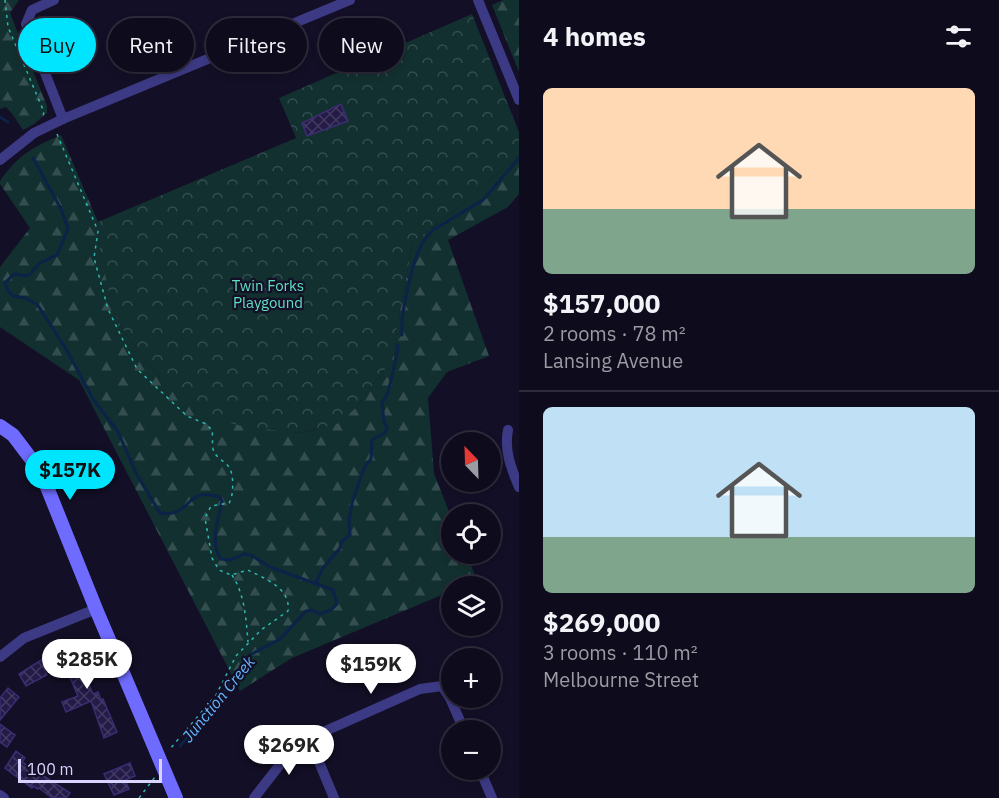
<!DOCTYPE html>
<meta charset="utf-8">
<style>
:root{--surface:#0e0b1c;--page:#1c1929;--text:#f1f3f6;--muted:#9b9ba3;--line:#2e2b3b;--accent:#00e5ff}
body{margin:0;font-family:"IBM Plex Sans",sans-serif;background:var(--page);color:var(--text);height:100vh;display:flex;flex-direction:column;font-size:22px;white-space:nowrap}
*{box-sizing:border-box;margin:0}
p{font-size:20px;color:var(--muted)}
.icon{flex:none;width:33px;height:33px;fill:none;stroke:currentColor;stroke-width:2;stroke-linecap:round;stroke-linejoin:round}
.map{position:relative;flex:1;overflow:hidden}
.details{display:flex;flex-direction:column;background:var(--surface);width:480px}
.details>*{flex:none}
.banner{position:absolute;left:18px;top:18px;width:411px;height:54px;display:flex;gap:12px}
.needle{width:39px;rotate:337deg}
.controls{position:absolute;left:441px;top:432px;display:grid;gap:12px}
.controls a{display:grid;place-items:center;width:60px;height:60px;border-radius:50%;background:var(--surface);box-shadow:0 3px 9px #0003,0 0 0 2px var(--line);font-size:30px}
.scale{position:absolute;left:18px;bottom:15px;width:144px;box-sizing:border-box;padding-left:6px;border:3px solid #d9d4ff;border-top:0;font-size:16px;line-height:21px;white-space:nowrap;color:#d9d4ff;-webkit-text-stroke:4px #130f26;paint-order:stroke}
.price{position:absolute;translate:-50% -51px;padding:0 14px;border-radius:21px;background:#fff;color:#222;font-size:20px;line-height:39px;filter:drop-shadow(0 2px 3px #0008)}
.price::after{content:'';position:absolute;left:50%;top:36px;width:18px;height:14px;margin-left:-9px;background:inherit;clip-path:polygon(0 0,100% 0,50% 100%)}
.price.selected{background:var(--accent);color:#111}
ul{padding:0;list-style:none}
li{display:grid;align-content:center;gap:12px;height:318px;padding:0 24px}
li+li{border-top:2px solid var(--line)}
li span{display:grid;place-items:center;height:186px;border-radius:9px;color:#555}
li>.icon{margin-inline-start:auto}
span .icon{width:108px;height:108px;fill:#fffc;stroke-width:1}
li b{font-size:26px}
h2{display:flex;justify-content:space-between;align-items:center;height:72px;padding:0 24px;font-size:26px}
.chip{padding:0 21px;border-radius:27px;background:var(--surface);box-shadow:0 3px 9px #0003,0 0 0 2px var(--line);font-size:21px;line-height:54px}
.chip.selected{background:var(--accent);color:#111}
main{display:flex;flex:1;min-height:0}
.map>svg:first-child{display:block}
.forest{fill:url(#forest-firs)}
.park{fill:url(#park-crowns)}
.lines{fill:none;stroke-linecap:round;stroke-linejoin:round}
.stream{stroke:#0c2248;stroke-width:3}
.building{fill:url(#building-cross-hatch);stroke:#3b2d73;stroke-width:1.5}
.path{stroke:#2fb8b0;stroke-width:1.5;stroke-dasharray:3 4.5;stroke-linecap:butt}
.street{stroke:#3d3a85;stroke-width:10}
.secondary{stroke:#6f6bff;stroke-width:14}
.labels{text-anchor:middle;stroke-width:4.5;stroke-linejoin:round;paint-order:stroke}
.park-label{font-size:15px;fill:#5fe0c0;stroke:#130f26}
.water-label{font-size:16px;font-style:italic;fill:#62b6ff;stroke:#130f26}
</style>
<main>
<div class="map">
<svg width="519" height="798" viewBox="0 0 519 798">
<defs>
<pattern id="forest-firs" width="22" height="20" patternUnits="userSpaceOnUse" patternTransform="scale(1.5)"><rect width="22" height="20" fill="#12302f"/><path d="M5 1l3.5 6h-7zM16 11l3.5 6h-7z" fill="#344d4e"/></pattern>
<pattern id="park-crowns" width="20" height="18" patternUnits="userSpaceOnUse" patternTransform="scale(1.5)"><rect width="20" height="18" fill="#12302f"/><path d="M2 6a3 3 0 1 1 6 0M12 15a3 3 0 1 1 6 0" fill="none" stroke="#344d4e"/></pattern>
<pattern id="building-cross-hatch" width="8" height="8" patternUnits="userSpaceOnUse" patternTransform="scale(1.5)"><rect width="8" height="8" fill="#241b47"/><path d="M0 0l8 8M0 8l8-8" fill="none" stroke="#433b63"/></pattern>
</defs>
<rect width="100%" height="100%" fill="#130f26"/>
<g class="forest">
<path d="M0,0H19L10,13L47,106V113L34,124L23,130L13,115L6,107L0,109Z"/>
<path d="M503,0H519V72L492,5Z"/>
<path d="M61,135L98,222L100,251L121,327L142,356L161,379L274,429L300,433L314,430L357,407L373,384L394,359L397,326L413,242L450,214L519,155V194L508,207L448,240L489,356L447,372L428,398L434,473L451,517L452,554H466L477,580L462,586H452L451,591L292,658L240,691L79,380L0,327V267L30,228L0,184V181C18,155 33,147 61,135Z"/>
</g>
<path class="park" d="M472,14L519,132V155L450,214L413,242L397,326L394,359L373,384L357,407L337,424L300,433L246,427L211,418L161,379L142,356L121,327L112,306L100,251L98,222L296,138L279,98Z"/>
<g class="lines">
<g class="stream">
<path d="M0,117L8,122"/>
<path d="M33,158L61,209L68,229L57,255L40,263L30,274L26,276L14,274L5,283L8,291L13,296L25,298L37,304L66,349L93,399L118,432L137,475L160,513C193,518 184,485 220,497L222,501C219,517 209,544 221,559L230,560L244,554L251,555L270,567L333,590L337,604L331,610L319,614L312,610L306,611L280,639L248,656L211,711L180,746"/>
<path d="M402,335C400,315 411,269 419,250C422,242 427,236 433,230L483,200L519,158"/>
<path d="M316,583L323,568L340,548L342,541L350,535L349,521L352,503L364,468L371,459L372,440L385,433L387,427L384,422L382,403L388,393L397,354L398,345"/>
</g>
</g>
<g class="building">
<path d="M341,104L348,121L307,136L302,123Z"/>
<path d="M83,641L89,654L85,656L93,676L87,680L93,694L98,692L101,700L103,699L117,732L104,738L91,701L66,712L62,702L78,696L69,675L77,672L67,648Z"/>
<path d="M54,654L58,664L44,669L47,675L26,686L19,674L46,657Z"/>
<path d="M8,688L19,697L0,720V698Z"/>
<path d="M0,724L15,735L7,747L0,742Z"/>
<path d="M16,751L25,758L22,762L70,793L66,798H52L39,788L38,789L33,786L32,788L5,768Z"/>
<path d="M130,763L135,776L125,780L129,789L114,795L104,774Z"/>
</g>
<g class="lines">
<g class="path">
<path d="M5,0L8,27L44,112L43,116"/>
<path d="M57,134L98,231L94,258L108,309L137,369L187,416L206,424L212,430C213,436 212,444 213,449C216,459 224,460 229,467C234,474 234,496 229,503L211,506L205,518L212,558L219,570L231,575L248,570C265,579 291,588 288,611L261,630L236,656L216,695L170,749"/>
<path d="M232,575C245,595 246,619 248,642"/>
<path d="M139,798L155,777"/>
</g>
<g class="street">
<path d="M54,0L32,10L26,24L63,119"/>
<path d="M478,0L519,100"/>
<path d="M0,160L34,133L63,119L350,0"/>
<path d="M508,430C504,450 511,468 519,487"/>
<path d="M0,657L24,638L96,609"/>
<path d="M309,738L334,798"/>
<path d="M480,770L492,798"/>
<path d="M0,795L4,798"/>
<path d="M254,798L296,744L420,689L442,686L450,698L464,730"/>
</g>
<path class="secondary" d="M0,426L13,435L41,472L96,609L176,798"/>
</g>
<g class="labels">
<g class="park-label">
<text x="268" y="291">Twin Forks<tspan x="268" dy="17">Playgound</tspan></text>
</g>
<g class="water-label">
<text transform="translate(218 699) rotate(-51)" y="6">Junction Creek</text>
</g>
</g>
</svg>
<div class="controls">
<a><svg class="needle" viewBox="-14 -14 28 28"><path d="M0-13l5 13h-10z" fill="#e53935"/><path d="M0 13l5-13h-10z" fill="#9b9ba3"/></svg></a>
<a><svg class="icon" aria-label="locate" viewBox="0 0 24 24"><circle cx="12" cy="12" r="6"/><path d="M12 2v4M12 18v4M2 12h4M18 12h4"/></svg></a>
<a><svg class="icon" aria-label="layers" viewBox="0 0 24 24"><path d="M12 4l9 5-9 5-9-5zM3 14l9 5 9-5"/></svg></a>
<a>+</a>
<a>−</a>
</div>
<div class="scale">100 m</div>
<b class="price selected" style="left:70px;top:501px">$157K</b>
<b class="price" style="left:87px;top:690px">$285K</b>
<b class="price" style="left:371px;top:695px">$159K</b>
<b class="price" style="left:289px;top:776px">$269K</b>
<div class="banner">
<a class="chip selected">Buy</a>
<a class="chip">Rent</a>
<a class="chip">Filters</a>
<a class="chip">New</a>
</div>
</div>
<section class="details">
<h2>4 homes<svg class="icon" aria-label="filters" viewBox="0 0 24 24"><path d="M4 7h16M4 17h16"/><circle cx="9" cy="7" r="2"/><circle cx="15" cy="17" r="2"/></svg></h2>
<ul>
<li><span style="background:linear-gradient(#ffd9b3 65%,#7fa58c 0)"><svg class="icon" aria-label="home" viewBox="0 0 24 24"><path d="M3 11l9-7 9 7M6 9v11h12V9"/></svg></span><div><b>$157,000</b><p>2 rooms · 78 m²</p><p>Lansing Avenue</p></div></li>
<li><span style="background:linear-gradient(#bfe0f5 70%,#7fa58c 0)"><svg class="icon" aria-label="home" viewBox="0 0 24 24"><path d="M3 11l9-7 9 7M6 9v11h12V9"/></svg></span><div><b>$269,000</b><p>3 rooms · 110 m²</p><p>Melbourne Street</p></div></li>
</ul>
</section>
</main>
